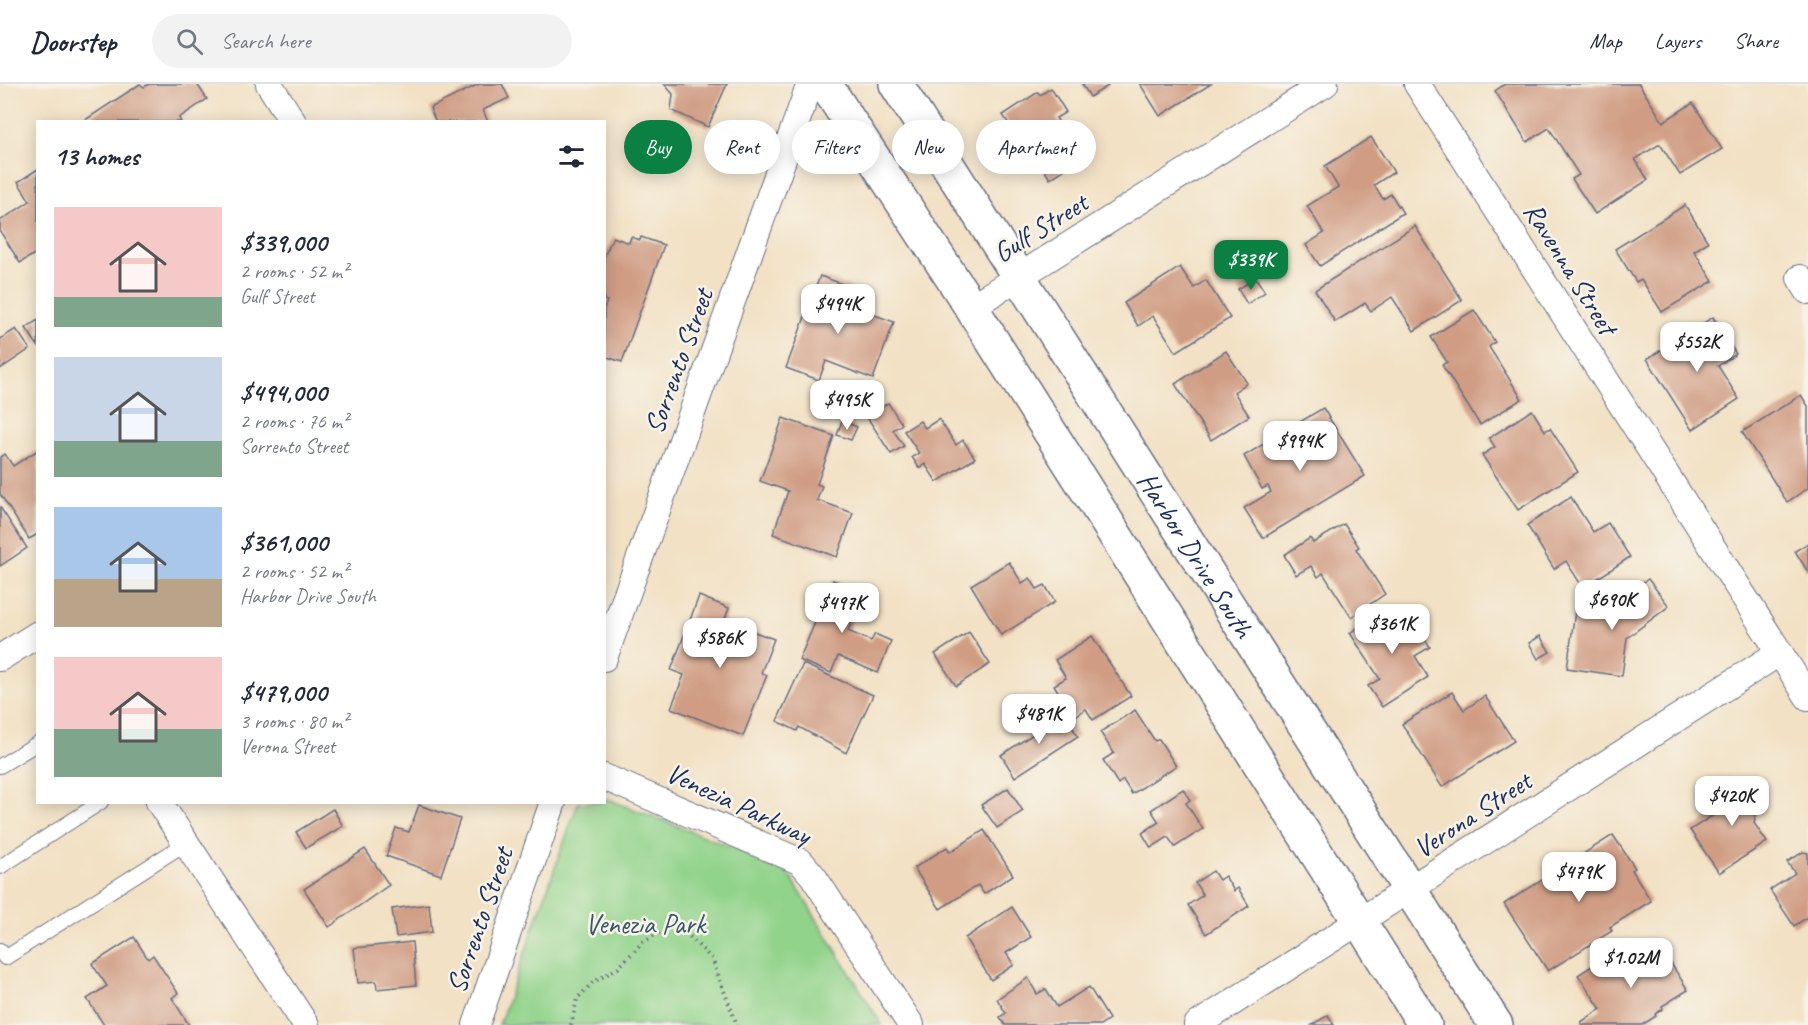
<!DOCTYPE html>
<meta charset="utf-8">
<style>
:root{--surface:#fff;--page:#f2f2f3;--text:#1f2937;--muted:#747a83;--line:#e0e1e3;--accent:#0b8043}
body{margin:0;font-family:Caveat,sans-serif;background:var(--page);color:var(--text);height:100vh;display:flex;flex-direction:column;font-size:22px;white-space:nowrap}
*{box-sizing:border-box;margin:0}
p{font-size:20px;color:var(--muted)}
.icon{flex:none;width:33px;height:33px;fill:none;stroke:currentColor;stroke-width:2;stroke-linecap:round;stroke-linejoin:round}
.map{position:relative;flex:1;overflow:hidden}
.sheet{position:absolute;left:36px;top:36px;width:570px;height:684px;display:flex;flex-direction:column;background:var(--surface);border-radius:0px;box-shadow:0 3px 15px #0003}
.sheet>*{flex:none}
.hud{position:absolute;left:624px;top:36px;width:570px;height:54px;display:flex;gap:12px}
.price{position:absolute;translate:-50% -51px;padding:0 14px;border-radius:12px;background:#fff;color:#222;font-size:20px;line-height:39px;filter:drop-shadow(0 2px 3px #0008)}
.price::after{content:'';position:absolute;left:50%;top:36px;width:18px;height:14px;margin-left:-9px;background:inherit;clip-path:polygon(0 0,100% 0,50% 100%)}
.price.current{background:var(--accent);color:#fff}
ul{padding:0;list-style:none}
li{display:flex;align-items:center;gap:18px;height:150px;padding:0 18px}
li span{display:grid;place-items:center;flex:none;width:168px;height:120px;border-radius:0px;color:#555}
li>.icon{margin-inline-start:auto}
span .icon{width:72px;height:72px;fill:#fffc;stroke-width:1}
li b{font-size:26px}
h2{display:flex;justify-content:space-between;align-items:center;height:72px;padding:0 18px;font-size:26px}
.tag{padding:0 21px;border-radius:27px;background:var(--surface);box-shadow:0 3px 15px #0003;font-size:21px;line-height:54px}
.tag.current{background:var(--accent);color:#fff}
header{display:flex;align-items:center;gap:36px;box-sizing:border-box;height:84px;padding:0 30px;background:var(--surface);border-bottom:2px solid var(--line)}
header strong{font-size:28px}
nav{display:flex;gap:33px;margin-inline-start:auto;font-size:21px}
.search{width:420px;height:54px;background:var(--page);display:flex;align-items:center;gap:15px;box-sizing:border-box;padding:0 21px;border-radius:33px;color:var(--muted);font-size:22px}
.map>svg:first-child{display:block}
.green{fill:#91d38a;stroke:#568174;stroke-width:1.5}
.building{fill:#d09d84}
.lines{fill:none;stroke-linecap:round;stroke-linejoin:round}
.service-casing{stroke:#666d82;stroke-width:16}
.minor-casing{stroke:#666d82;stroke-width:28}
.tertiary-casing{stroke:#666d82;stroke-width:36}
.path{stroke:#666d82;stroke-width:4;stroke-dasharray:1.5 4.5;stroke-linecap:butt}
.service{stroke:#fff;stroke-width:14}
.minor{stroke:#fff;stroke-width:26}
.tertiary{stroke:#fff;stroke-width:33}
.labels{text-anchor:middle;stroke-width:5;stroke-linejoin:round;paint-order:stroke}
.street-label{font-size:28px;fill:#1b2f5e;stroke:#f7f3e8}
.park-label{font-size:28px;fill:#385869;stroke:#f7f3e8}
</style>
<header>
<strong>Doorstep</strong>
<div class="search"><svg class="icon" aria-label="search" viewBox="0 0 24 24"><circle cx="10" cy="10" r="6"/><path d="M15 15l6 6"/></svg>Search here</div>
<nav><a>Map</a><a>Layers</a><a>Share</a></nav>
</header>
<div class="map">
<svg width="1808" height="941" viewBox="0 0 1808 941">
<rect width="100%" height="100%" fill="#f7f3e8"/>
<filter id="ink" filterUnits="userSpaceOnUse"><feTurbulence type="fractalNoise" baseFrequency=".0167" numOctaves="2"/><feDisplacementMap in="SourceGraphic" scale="12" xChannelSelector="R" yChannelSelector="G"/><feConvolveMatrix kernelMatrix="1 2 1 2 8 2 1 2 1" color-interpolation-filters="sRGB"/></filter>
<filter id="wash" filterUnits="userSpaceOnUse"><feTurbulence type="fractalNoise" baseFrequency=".008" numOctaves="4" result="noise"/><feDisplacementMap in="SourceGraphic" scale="24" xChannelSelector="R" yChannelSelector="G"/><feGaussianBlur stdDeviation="1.35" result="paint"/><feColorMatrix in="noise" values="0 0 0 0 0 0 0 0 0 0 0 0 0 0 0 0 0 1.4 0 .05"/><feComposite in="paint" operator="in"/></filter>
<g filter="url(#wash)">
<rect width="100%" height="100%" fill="#f2e1c4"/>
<path class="green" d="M605,714L780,782L792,795L882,941H499L578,719L604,718Z"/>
<g id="blocks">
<g class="building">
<path d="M140,0L144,3L149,0H197L207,15L179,34L181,38H82Z"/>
<path d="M479,0H502L509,14L483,26L488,38H436L430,24Z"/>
<path d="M664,0H727L708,43L671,26L673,10Z"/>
<path d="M1082,0H1106L1108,2L1090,13Z"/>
<path d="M1140,0H1211L1160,32Z"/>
<path d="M1505,0H1639L1663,38L1693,19L1722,65L1680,91L1660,60L1635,75L1648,96L1595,130L1572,95L1579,91L1549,44L1527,58L1495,7Z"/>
<path d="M1051,4L1066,28L1056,34L1082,74L1050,95L1030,64L1026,67L1003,31L1038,8L1040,11Z"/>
<path d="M1371,53L1394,88L1374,101L1383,115L1391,110L1403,129L1320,182L1306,161L1324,149L1307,122L1338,103L1325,82Z"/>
<path d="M38,85V171L36,169L20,179L0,147V137L30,117L18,98Z"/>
<path d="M1685,121L1708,158L1694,167L1713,197L1662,228L1641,195L1636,198L1615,165Z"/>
<path d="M1415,142L1462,216L1414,247L1392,213L1371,227L1365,219L1335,238L1315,206Z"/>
<path d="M613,153L629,159L631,153L640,156L641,153L664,161L622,278L604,272V225L607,217L604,216V173Z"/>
<path d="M1180,183L1194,204L1206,196L1230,234L1176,268L1153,232L1138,242L1124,219Z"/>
<path d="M820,192L851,203L845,220L894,238L873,295L826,277L819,296L786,284Z"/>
<path d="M1256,194L1265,208L1247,220L1238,205Z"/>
<path d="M1474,226L1495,258L1489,263L1522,315L1480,341L1442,281L1447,278L1431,253Z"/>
<path d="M1713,233L1736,270L1718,282L1739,315L1692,346L1647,275Z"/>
<path d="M38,236V262L26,244Z"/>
<path d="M16,245L30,265L0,285V255Z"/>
<path d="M1226,267L1247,299L1234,308L1249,332L1211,356L1175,300Z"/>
<path d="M1801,311L1808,322V404L1787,418L1742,348Z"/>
<path d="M888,319L902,340L893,346L904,362L891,370L867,333Z"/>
<path d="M1323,324L1365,392L1263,454L1244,424L1271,408L1268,402L1262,405L1244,372Z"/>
<path d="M1532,326L1545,347L1550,344L1578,388L1518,426L1482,371L1495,363L1489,354Z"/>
<path d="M783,334L834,352L817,400L822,402L817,416L853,429L837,473L773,450L788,407L760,397Z"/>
<path d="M939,335L956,361L963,356L975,374L937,398L925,380L919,384L912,373L919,369L904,347L920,337L925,344Z"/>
<path d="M842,337L857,343L851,356L837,351Z"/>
<path d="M38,366V450L29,455L0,410V373L5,370L13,382Z"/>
<path d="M1571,413L1593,448L1608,439L1630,473L1583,504L1566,477L1554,485L1527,441Z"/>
<path d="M0,423L27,464L0,482Z"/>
<path d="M1344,440L1359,463L1356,465L1385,510L1351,533L1323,489L1318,493L1311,482L1296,491L1284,471L1310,454L1313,459Z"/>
<path d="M1808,459V488L1795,467Z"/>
<path d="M1009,478L1022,499L1030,494L1037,505L1045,501L1055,518L1001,551L971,501Z"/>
<path d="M1648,495L1669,522L1627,554L1622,592L1567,584L1575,527L1598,530Z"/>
<path d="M833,496L864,508L848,547L871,557L875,550L891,557L878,589L838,572L831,589L799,576Z"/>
<path d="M699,512L729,524L724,537L774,555L761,589L767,591L743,652L671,624L684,591L671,586Z"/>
<path d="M1386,525L1400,546L1414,537L1430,563L1415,572L1428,593L1382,623L1368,602L1380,595L1350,549Z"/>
<path d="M969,548L990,580L956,602L935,570Z"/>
<path d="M1092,552L1131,612L1093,636L1086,625L1074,633L1054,601L1066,594L1055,576Z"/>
<path d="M1540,552L1550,568L1538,575L1529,559Z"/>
<path d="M803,580L873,611L846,669L799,643L797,647L777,637Z"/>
<path d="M1452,608L1464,626L1485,612L1514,657L1442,703L1402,640Z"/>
<path d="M1135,626L1155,657L1159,655L1176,682L1132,710L1123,696L1118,700L1103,676L1114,669L1100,648Z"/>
<path d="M1064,630L1078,652L1015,693L1001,671Z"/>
<path d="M1728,695L1762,703L1754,739L1767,758L1719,789L1690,746L1723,725Z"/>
<path d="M1008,704L1023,727L997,744L981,721Z"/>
<path d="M1183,705L1190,716L1186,719L1203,745L1175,763L1168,753L1151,764L1142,749L1159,738L1151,726Z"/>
<path d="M419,721L460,735L441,791L386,772L396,744L409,748Z"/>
<path d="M333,725L343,742L306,764L296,748Z"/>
<path d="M984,746L1013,791L984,810L978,801L940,825L914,784L947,763L950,768Z"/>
<path d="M1613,751L1635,784L1632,786L1651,817L1610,843L1612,847L1548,887L1504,820Z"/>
<path d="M365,765L389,801L329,843L304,805Z"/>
<path d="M1803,768L1808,769V833L1794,842L1770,806L1795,789L1787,778Z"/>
<path d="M1213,787L1219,796L1225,792L1234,807L1238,804L1249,822L1206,850L1188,821L1203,811L1195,799Z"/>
<path d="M429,820L432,848L396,853L392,825Z"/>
<path d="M1012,823L1031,853L1006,869L1014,881L991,896L965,854Z"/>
<path d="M134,853L148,875L153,871L178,909L172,914L189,941H104L87,915L107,902L92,880Z"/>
<path d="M412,858L416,901L377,905L376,897L358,899L354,864Z"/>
<path d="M1615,867L1621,877L1631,871L1639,883L1663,867L1688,906L1662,922L1663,925L1655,930L1656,932L1642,941H1583L1581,938L1601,925L1578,891Z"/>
<path d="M1028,894L1037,910L1046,905L1057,923L1089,903L1109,935L1100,941H1005L1000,933L1006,929L997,915Z"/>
<path d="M1328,931L1334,941H1312Z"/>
</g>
</g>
</g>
<g filter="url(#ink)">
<use href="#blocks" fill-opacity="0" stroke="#666d82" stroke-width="1.5"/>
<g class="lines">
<defs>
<g id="service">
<path d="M0,682L38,659"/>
<path d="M0,783L101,718"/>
<path d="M0,866L5,874L186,759"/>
</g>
<g id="minor">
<path d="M269,0L293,38"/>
<path d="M1417,0L1808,613"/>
<path d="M1800,194L1808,207"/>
<path d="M971,223L1325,0"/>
<path d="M0,574L38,550"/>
<path d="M604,574L810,0"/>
<path d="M604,693L801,778L813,792L911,941"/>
<path d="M159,718L306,941"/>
<path d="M476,941L553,718"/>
<path d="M1197,941L1779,569"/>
</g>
<g id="tertiary">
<path d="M825,0L971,223L1425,941"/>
<path id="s1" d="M896,0L1496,941"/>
</g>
</defs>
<use href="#service" class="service-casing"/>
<use href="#minor" class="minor-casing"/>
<use href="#tertiary" class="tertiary-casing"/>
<path class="path" d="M571,941L577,915L592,899L618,884L643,858L667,844L683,846L712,875L737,941"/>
<use href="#service" class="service"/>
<use href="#minor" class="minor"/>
<use href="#tertiary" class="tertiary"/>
</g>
</g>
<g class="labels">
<g class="street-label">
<text transform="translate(1040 143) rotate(-32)" y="10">Gulf Street</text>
<text transform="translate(1571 184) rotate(58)" y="10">Ravenna Street</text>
<text transform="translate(678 277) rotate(-70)" y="10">Sorrento Street</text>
<text dy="10" stroke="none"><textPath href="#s1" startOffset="558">Harbor Drive South</textPath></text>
<text transform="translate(739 719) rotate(25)" y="10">Venezia Parkway</text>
<text transform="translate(1472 730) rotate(-33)" y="10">Verona Street</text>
<text transform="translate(479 836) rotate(-71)" y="10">Sorrento Street</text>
</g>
<g class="park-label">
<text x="645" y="849">Venezia Park</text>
</g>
</g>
</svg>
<b class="price current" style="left:1251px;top:207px">$339K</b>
<b class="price" style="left:838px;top:251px">$494K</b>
<b class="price" style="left:1697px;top:289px">$552K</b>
<b class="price" style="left:847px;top:347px">$495K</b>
<b class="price" style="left:1300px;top:388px">$994K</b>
<b class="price" style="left:1612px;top:547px">$690K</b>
<b class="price" style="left:842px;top:550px">$497K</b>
<b class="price" style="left:1392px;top:571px">$361K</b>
<b class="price" style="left:720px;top:585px">$586K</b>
<b class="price" style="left:1039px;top:661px">$481K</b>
<b class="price" style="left:1732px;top:743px">$420K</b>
<b class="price" style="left:1579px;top:819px">$479K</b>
<b class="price" style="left:1631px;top:905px">$1.02M</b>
<div class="hud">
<a class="tag current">Buy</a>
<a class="tag">Rent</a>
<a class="tag">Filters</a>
<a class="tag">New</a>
<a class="tag">Apartment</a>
</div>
<section class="sheet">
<h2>13 homes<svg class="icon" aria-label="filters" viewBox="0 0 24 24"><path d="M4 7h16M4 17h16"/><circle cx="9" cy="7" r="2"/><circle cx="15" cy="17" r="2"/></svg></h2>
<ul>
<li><span style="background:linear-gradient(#f6c9c9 75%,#7fa58c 0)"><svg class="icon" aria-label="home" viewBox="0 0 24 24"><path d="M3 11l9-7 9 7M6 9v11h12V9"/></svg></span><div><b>$339,000</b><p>2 rooms · 52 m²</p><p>Gulf Street</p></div></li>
<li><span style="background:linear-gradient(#c9d6e8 70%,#7fa58c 0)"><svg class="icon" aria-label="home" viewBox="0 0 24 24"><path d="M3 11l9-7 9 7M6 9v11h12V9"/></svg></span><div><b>$494,000</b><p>2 rooms · 76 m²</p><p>Sorrento Street</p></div></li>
<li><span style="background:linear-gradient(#a9c7e8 60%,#b9a48a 0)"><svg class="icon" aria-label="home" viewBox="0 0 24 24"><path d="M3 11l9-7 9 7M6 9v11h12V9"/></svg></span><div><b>$361,000</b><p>2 rooms · 52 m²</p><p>Harbor Drive South</p></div></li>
<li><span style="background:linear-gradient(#f6c9c9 60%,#7fa58c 0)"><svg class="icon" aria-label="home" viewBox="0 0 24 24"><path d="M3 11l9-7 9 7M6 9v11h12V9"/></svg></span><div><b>$479,000</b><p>3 rooms · 80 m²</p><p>Verona Street</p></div></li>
</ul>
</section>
</div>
